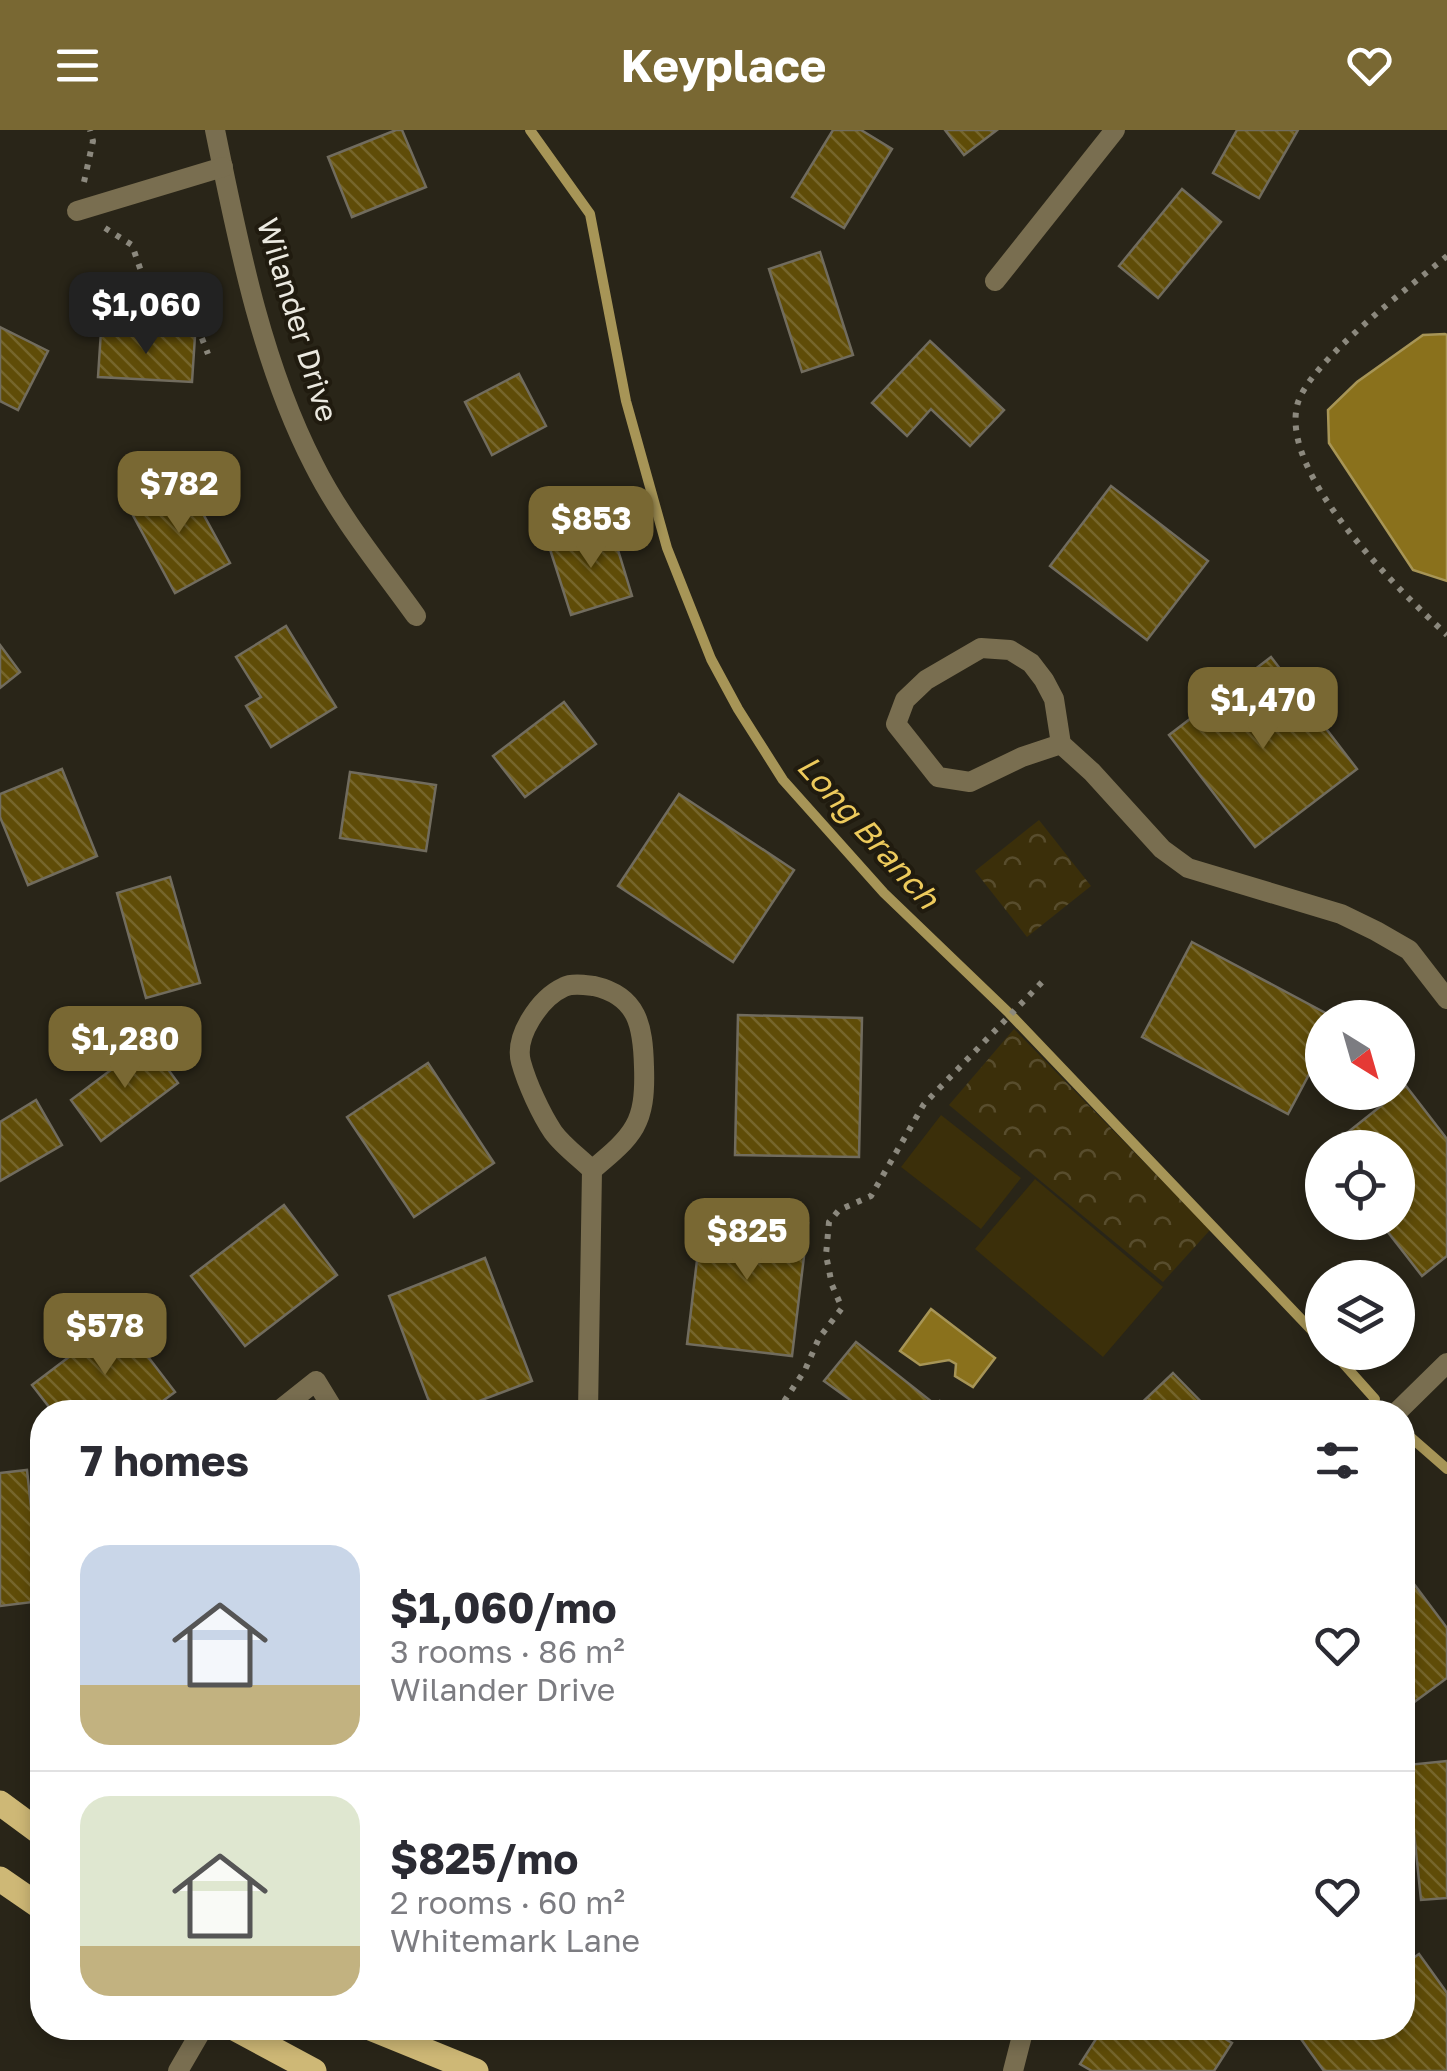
<!DOCTYPE html>
<meta charset="utf-8">
<style>
:root{--surface:#fff;--page:#f7f7f7;--text:#2b2b33;--muted:#7c7c81;--line:#e1e1e2;--accent:#796833}
body{margin:0;font-family:"Golos Text",sans-serif;background:var(--page);color:var(--text);height:100vh;display:flex;flex-direction:column;font-size:38px;white-space:nowrap}
*{box-sizing:border-box;margin:0}
p{font-size:32px;color:var(--muted)}
.icon{flex:none;width:55px;height:55px;fill:none;stroke:currentColor;stroke-width:2;stroke-linecap:round;stroke-linejoin:round}
.map{position:relative;flex:1;overflow:hidden}
.drawer{position:absolute;left:30px;top:1270px;width:1385px;height:640px;display:flex;flex-direction:column;background:var(--surface);border-radius:40px;box-shadow:0 5px 15px #0003}
.drawer>*{flex:none}
.needle{width:65px;rotate:143deg}
.fabs{position:absolute;left:1305px;top:870px;display:grid;gap:20px}
.fabs a{display:grid;place-items:center;width:110px;height:110px;border-radius:50%;background:var(--surface);box-shadow:0 5px 15px #0003;font-size:50px}
.price{position:absolute;translate:-50% -85px;padding:0 22px;border-radius:20px;background:var(--accent);color:#fff;font-size:32px;line-height:65px;filter:drop-shadow(0 2px 5px #0008)}
.price::after{content:'';position:absolute;left:50%;top:60px;width:30px;height:22px;margin-left:-15px;background:inherit;clip-path:polygon(0 0,100% 0,50% 100%)}
.price.selected{background:#222;color:#fff}
ul{padding:0;list-style:none}
li{display:flex;align-items:center;gap:30px;height:250px;padding:0 50px}
li+li{border-top:2px solid var(--line)}
li span{display:grid;place-items:center;flex:none;width:280px;height:200px;border-radius:30px;color:#555}
li>.icon{margin-inline-start:auto}
span .icon{width:120px;height:120px;fill:#fffc;stroke-width:1}
li b{font-size:42px}
h2{display:flex;justify-content:space-between;align-items:center;height:120px;padding:0 50px;font-size:42px}
header{display:flex;justify-content:space-between;align-items:center;height:130px;padding:0 50px;background:var(--accent);color:#fff;font-size:45px;font-weight:700}
.map>svg:first-child{display:block}
.green{fill:#3b2f0a}
.park{fill:url(#park-crowns)}
.water{fill:#8a711c;stroke:#a79557;stroke-width:2.5}
.lines{fill:none;stroke-linecap:round;stroke-linejoin:round}
.stream{stroke:#a79557;stroke-width:10}
.building{fill:url(#building-back-hatch);stroke:#716c5e;stroke-width:2.5}
.path{stroke:#8c897e;stroke-width:6;stroke-dasharray:5 8;stroke-linecap:butt}
.minor{stroke:#796e50;stroke-width:20}
.primary{stroke:#ceb876;stroke-width:25}
.labels{text-anchor:middle;stroke-width:8;stroke-linejoin:round;paint-order:stroke}
.street-label{font-size:30px;fill:#ebe9e0;stroke:#201b0f}
.water-label{font-size:32px;font-style:italic;fill:#edca5c;stroke:#201b0f}
</style>
<header><svg class="icon" aria-label="menu" viewBox="0 0 24 24"><path d="M4 6h16M4 12h16M4 18h16"/></svg>Keyplace<svg class="icon" aria-label="heart" viewBox="0 0 24 24"><path d="M12 20l-8-8c-3-5 5-10 8-4 3-6 11-1 8 4z"/></svg></header>
<div class="map">
<svg width="1447" height="1941" viewBox="0 0 1447 1941">
<defs>
<pattern id="park-crowns" width="20" height="18" patternUnits="userSpaceOnUse" patternTransform="scale(2.5)"><rect width="20" height="18" fill="#3b2f0a"/><path d="M2 6a3 3 0 1 1 6 0M12 15a3 3 0 1 1 6 0" fill="none" stroke="#584d2d"/></pattern>
<pattern id="building-back-hatch" width="6" height="6" patternUnits="userSpaceOnUse" patternTransform="scale(2.5)"><rect width="6" height="6" fill="#5f4c08"/><path d="M-1 5l2 2M0 0l6 6M5-1l2 2" fill="none" stroke="#76662c"/></pattern>
</defs>
<rect width="100%" height="100%" fill="#292518"/>
<g class="green">
<path d="M941,985L1021,1048L981,1099L901,1037Z"/>
<path d="M1035,1049L1163,1157L1103,1227L975,1119Z"/>
</g>
<g class="park">
<path d="M1039,690L1091,756L1027,807L975,741Z"/>
<path d="M1014,899L1210,1100L1163,1152L949,975Z"/>
</g>
<g class="water">
<path d="M1445,204L1447,205V451L1413,440L1329,313L1328,280L1357,252L1423,205Z"/>
<path d="M931,1179L995,1228L973,1257L955,1246L956,1234L949,1230L920,1235L900,1221Z"/>
</g>
<g class="lines">
<g class="stream">
<path d="M530,0L590,84L626,271L667,418L711,529L738,579L783,650L884,763L1009,883L1322,1211"/>
<path d="M1333,1222L1375,1269"/>
<path d="M1407,1304L1447,1339"/>
</g>
</g>
<g class="building">
<path d="M396,0H402L426,57L352,87L328,27Z"/>
<path d="M833,0H861L892,19L844,98L792,67Z"/>
<path d="M945,0H997L964,25Z"/>
<path d="M1237,0H1298L1259,68L1213,43Z"/>
<path d="M1182,59L1221,92L1158,168L1119,136Z"/>
<path d="M820,122L853,225L802,242L769,139Z"/>
<path d="M0,197L48,221L18,280L0,271Z"/>
<path d="M101,201L195,206L192,252L98,247Z"/>
<path d="M930,211L1004,280L970,316L931,279L907,306L872,273Z"/>
<path d="M519,244L546,296L492,325L465,272Z"/>
<path d="M184,349L230,433L175,463L129,378Z"/>
<path d="M1111,356L1208,431L1147,510L1050,436Z"/>
<path d="M611,397L632,466L571,485L549,416Z"/>
<path d="M286,496L336,577L271,617L246,576L261,567L236,527Z"/>
<path d="M0,515L20,542L0,558Z"/>
<path d="M1271,527L1357,639L1255,717L1169,605Z"/>
<path d="M564,572L596,614L525,667L493,626Z"/>
<path d="M62,639L97,726L28,755L0,687V664Z"/>
<path d="M350,642L436,655L426,721L340,708Z"/>
<path d="M679,664L794,740L733,832L618,756Z"/>
<path d="M170,747L200,853L146,868L117,763Z"/>
<path d="M1192,812L1335,888H1322V920L1288,984L1142,907Z"/>
<path d="M738,885L862,888L859,1027L735,1025Z"/>
<path d="M148,912L178,953L101,1011L71,970Z"/>
<path d="M428,933L494,1033L414,1087L347,987Z"/>
<path d="M1406,956L1447,1009V1126L1422,1146L1380,1092H1398V1018H1328Z"/>
<path d="M36,970L62,1015L0,1051V992Z"/>
<path d="M284,1075L337,1145L245,1216L191,1146Z"/>
<path d="M703,1080L808,1093L792,1226L687,1214Z"/>
<path d="M485,1128L532,1251L450,1282H433L389,1166Z"/>
<path d="M119,1189L175,1262L148,1282H53L32,1255Z"/>
<path d="M856,1212L937,1276L940,1271L955,1282H867L824,1251Z"/>
<path d="M1173,1243L1211,1282H1132Z"/>
<path d="M27,1340L41,1471L0,1476V1343Z"/>
<path d="M1402,1438L1447,1498V1548L1402,1581Z"/>
<path d="M1447,1631V1768L1421,1770L1407,1635Z"/>
<path d="M1419,1824L1447,1863V1941H1324L1301,1909L1317,1898H1402V1836Z"/>
<path d="M1103,1898H1207L1232,1913L1214,1941H1092L1080,1934Z"/>
</g>
<g class="lines">
<g class="path">
<path d="M84,52L93,11L90,0"/>
<path d="M105,98L132,115L142,144L138,189L190,190L198,198L208,224"/>
<path d="M1447,126C1412,155 1306,234 1297,276C1281,347 1399,460 1447,505"/>
<path d="M777,1282L805,1240L819,1208L842,1178L832,1155L826,1125L829,1092L839,1080L871,1066L924,974L1046,848"/>
</g>
<g class="minor">
<path d="M215,0C238,112 261,232 314,335C341,389 381,437 416,486"/>
<path d="M77,81L223,37"/>
<path d="M995,151L1115,0"/>
<path d="M1061,614L1022,627L970,652L938,647L896,594L905,570L926,550L981,518L1010,520L1031,533L1044,550L1054,569L1061,614L1092,642L1162,719L1188,738L1341,784L1376,801L1409,820L1447,869"/>
<path d="M277,1282L316,1251L335,1282"/>
<path d="M588,1282L592,1040C634,1005 646,994 644,937C643,896 638,866 594,856C585,855 572,853 564,857C540,868 514,906 521,932C527,954 541,984 553,1002C563,1016 580,1028 592,1040"/>
<path d="M1397,1282L1447,1233"/>
<path d="M178,1941L203,1898"/>
<path d="M1013,1941L1024,1898"/>
</g>
<g class="primary">
<path d="M0,1673L42,1704"/>
<path d="M0,1749L42,1778"/>
<path d="M234,1898L314,1941"/>
<path d="M370,1898L476,1941"/>
</g>
</g>
<g class="labels">
<g class="street-label">
<text transform="translate(297 190) rotate(73)" y="10">Wilander Drive</text>
</g>
<g class="water-label">
<text transform="translate(868 702) rotate(48)" y="11">Long Branch</text>
</g>
</g>
</svg>
<div class="fabs">
<a><svg class="needle" viewBox="-14 -14 28 28"><path d="M0-13l5 13h-10z" fill="#e53935"/><path d="M0 13l5-13h-10z" fill="#7c7c81"/></svg></a>
<a><svg class="icon" aria-label="locate" viewBox="0 0 24 24"><circle cx="12" cy="12" r="6"/><path d="M12 2v4M12 18v4M2 12h4M18 12h4"/></svg></a>
<a><svg class="icon" aria-label="layers" viewBox="0 0 24 24"><path d="M12 4l9 5-9 5-9-5zM3 14l9 5 9-5"/></svg></a>
</div>
<b class="price selected" style="left:146px;top:227px">$1,060</b>
<b class="price" style="left:179px;top:406px">$782</b>
<b class="price" style="left:591px;top:441px">$853</b>
<b class="price" style="left:1263px;top:622px">$1,470</b>
<b class="price" style="left:125px;top:961px">$1,280</b>
<b class="price" style="left:747px;top:1153px">$825</b>
<b class="price" style="left:105px;top:1248px">$578</b>
<section class="drawer">
<h2>7 homes<svg class="icon" aria-label="filters" viewBox="0 0 24 24"><path d="M4 7h16M4 17h16"/><circle cx="9" cy="7" r="2"/><circle cx="15" cy="17" r="2"/></svg></h2>
<ul>
<li><span style="background:linear-gradient(#c9d6e8 70%,#c2b280 0)"><svg class="icon" aria-label="home" viewBox="0 0 24 24"><path d="M3 11l9-7 9 7M6 9v11h12V9"/></svg></span><div><b>$1,060/mo</b><p>3 rooms · 86 m²</p><p>Wilander Drive</p></div><svg class="icon" aria-label="heart" viewBox="0 0 24 24"><path d="M12 20l-8-8c-3-5 5-10 8-4 3-6 11-1 8 4z"/></svg></li>
<li><span style="background:linear-gradient(#dfe7d0 75%,#c2b280 0)"><svg class="icon" aria-label="home" viewBox="0 0 24 24"><path d="M3 11l9-7 9 7M6 9v11h12V9"/></svg></span><div><b>$825/mo</b><p>2 rooms · 60 m²</p><p>Whitemark Lane</p></div><svg class="icon" aria-label="heart" viewBox="0 0 24 24"><path d="M12 20l-8-8c-3-5 5-10 8-4 3-6 11-1 8 4z"/></svg></li>
</ul>
</section>
</div>
